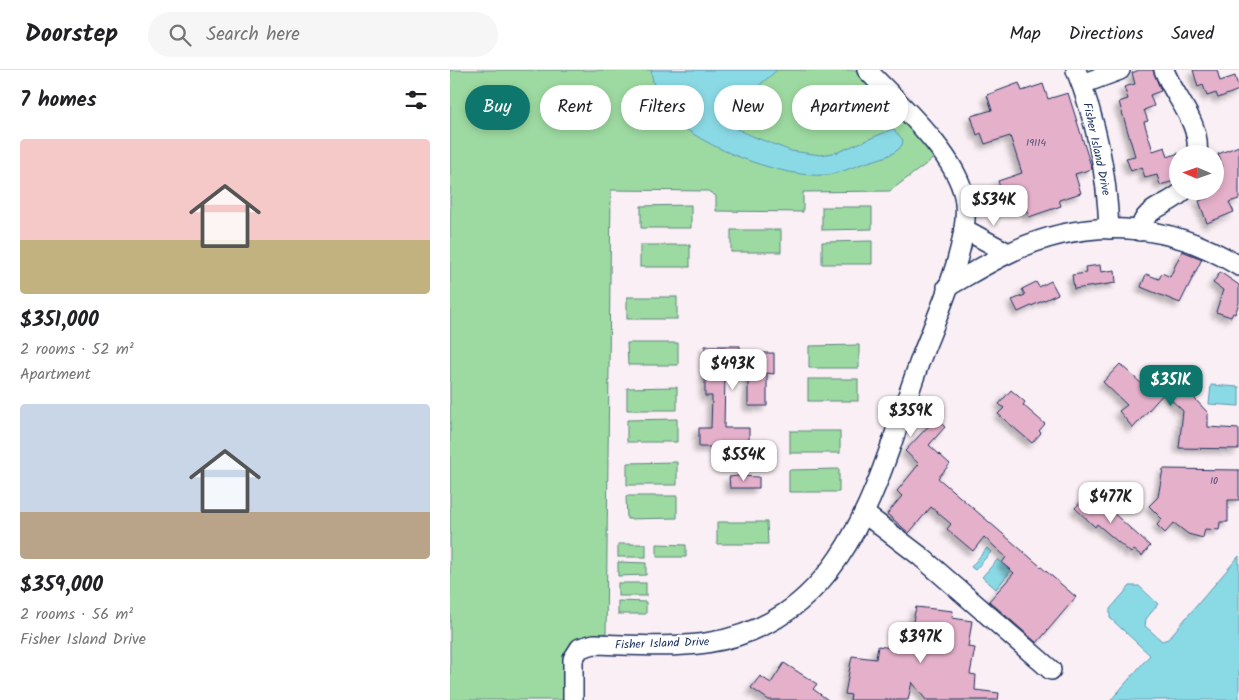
<!DOCTYPE html>
<meta charset="utf-8">
<style>
:root{--surface:#fff;--page:#f6f6f6;--text:#202124;--muted:#757577;--line:#e0e0e0;--accent:#0f766e}
body{margin:0;font-family:Kalam,sans-serif;background:var(--page);color:var(--text);height:100vh;display:flex;flex-direction:column;font-size:19px;white-space:nowrap}
*{box-sizing:border-box;margin:0}
p{font-size:16px;color:var(--muted)}
.icon{flex:none;width:28px;height:28px;fill:none;stroke:currentColor;stroke-width:2;stroke-linecap:round;stroke-linejoin:round}
.map{position:relative;flex:1;overflow:hidden}
.side{display:flex;flex-direction:column;background:var(--surface);width:450px}
.side>*{flex:none}
.hud{position:absolute;left:15px;top:15px;width:475px;height:45px;display:flex;gap:10px}
.needle{width:32px;rotate:272deg}
.controls{position:absolute;left:719px;top:75px;display:grid;gap:10px}
.controls a{display:grid;place-items:center;width:55px;height:55px;border-radius:50%;background:var(--surface);box-shadow:0 2px 8px #0003;font-size:25px}
.price{position:absolute;translate:-50% -42px;padding:0 11px;border-radius:10px;background:#fff;color:#222;font-size:16px;line-height:32px;filter:drop-shadow(0 1px 2px #0008)}
.price::after{content:'';position:absolute;left:50%;top:30px;width:15px;height:11px;margin-left:-8px;background:inherit;clip-path:polygon(0 0,100% 0,50% 100%)}
.price.active{background:var(--accent);color:#fff}
ul{padding:0;list-style:none}
li{display:grid;align-content:center;gap:10px;height:265px;padding:0 20px}
li span{display:grid;place-items:center;height:155px;border-radius:5px;color:#555}
li>.icon{margin-inline-start:auto}
span .icon{width:90px;height:90px;fill:#fffc;stroke-width:1}
li b{font-size:21px}
h2{display:flex;justify-content:space-between;align-items:center;height:60px;padding:0 20px;font-size:21px}
.tag{padding:0 18px;border-radius:22px;background:var(--surface);box-shadow:0 2px 8px #0003;font-size:18px;line-height:45px}
.tag.active{background:var(--accent);color:#fff}
header{display:flex;align-items:center;gap:30px;box-sizing:border-box;height:70px;padding:0 25px;background:var(--surface);border-bottom:1px solid var(--line)}
header strong{font-size:24px}
nav{display:flex;gap:28px;margin-inline-start:auto;font-size:18px}
.search{width:350px;height:45px;background:var(--page);display:flex;align-items:center;gap:12px;box-sizing:border-box;padding:0 18px;border-radius:28px;color:var(--muted);font-size:19px}
main{display:flex;flex:1;min-height:0}
.map>svg:first-child{display:block}
.green{fill:#9ddaa1;stroke:#5c8480}
.water{fill:#8adae6;stroke:#5e96b0}
.building{fill:#e5b0ca;stroke:#1b2f5e;filter:url(#shadow)}
.lines{fill:none;stroke-linecap:round;stroke-linejoin:round}
.minor-casing{stroke:#1b2f5e;stroke-width:22}
.minor{stroke:#fff;stroke-width:19}
.labels{text-anchor:middle;stroke-width:4;stroke-linejoin:round;paint-order:stroke}
.number-label{font-size:10px;fill:#4e4f79}
.street-label{font-size:12px;fill:#1b2f5e;stroke:#fff}
</style>
<header>
<strong>Doorstep</strong>
<div class="search"><svg class="icon" aria-label="search" viewBox="0 0 24 24"><circle cx="10" cy="10" r="6"/><path d="M15 15l6 6"/></svg>Search here</div>
<nav><a>Map</a><a>Directions</a><a>Saved</a></nav>
</header>
<main>
<section class="side">
<h2>7 homes<svg class="icon" aria-label="filters" viewBox="0 0 24 24"><path d="M4 7h16M4 17h16"/><circle cx="9" cy="7" r="2"/><circle cx="15" cy="17" r="2"/></svg></h2>
<ul>
<li><span style="background:linear-gradient(#f6c9c9 65%,#c2b280 0)"><svg class="icon" aria-label="home" viewBox="0 0 24 24"><path d="M3 11l9-7 9 7M6 9v11h12V9"/></svg></span><div><b>$351,000</b><p>2 rooms · 52 m²</p><p>Apartment</p></div></li>
<li><span style="background:linear-gradient(#c9d6e8 70%,#b9a48a 0)"><svg class="icon" aria-label="home" viewBox="0 0 24 24"><path d="M3 11l9-7 9 7M6 9v11h12V9"/></svg></span><div><b>$359,000</b><p>2 rooms · 56 m²</p><p>Fisher Island Drive</p></div></li>
</ul>
</section>
<div class="map">
<svg width="789" height="630" viewBox="0 0 789 630">
<defs>
<filter id="shadow"><feDropShadow dx="-4.5" dy="4.5" stdDeviation="2.5" flood-color="#0004"/></filter>
</defs>
<rect width="100%" height="100%" fill="#faeff4"/>
<filter id="ink" filterUnits="userSpaceOnUse"><feTurbulence type="fractalNoise" baseFrequency=".02" numOctaves="2"/><feDisplacementMap in="SourceGraphic" scale="10" xChannelSelector="R" yChannelSelector="G"/><feConvolveMatrix kernelMatrix="1 2 1 2 8 2 1 2 1" color-interpolation-filters="sRGB"/></filter>
<g filter="url(#ink)">
<g class="green">
<path d="M0,0H411L488,85L440,121L353,122V142L266,141V126L258,121L161,120L156,567L130,568L121,572L117,584V630H0Z"/>
<path d="M241,135V158H191V136Z"/>
<path d="M372,137H422V159L372,160Z"/>
<rect x="281" y="160" width="50" height="22"/>
<path d="M422,171V194H372V172Z"/>
<rect x="190" y="175" width="50" height="22"/>
<rect x="177" y="227" width="50" height="22"/>
<path d="M177,273H228V295H178Z"/>
<path d="M409,275V298H359V276Z"/>
<rect x="358" y="309" width="50" height="22"/>
<path d="M227,317V340H177V318Z"/>
<path d="M227,349V372H177V350Z"/>
<rect x="340" y="361" width="50" height="22"/>
<path d="M227,392V415H177V393Z"/>
<path d="M389,399V422H339V400Z"/>
<path d="M176,426H227V448L177,449Z"/>
<path d="M267,452H317L318,474H267Z"/>
<rect x="168" y="474" width="28" height="13"/>
<path d="M207,474L236,475V487H207Z"/>
<path d="M168,492L196,493V505L168,506Z"/>
<rect x="168" y="513" width="28" height="13"/>
<path d="M168,531L196,532V544H168Z"/>
</g>
<g class="water">
<path d="M201,0H327L297,26L279,47L285,58L302,66L341,81L371,85L388,82L443,59L453,70L452,75C445,86 427,89 415,93C402,97 389,104 375,105C332,109 236,73 212,36C205,26 203,12 201,0Z"/>
<path d="M761,315L789,317V336L759,334Z"/>
<path d="M537,478L541,482L525,500L521,497Z"/>
<path d="M789,486V630H661L700,585L660,548V539L680,516H689L708,534L696,549L695,556L712,571L718,569Z"/>
<path d="M548,489L561,501L546,519L532,507Z"/>
</g>
<g class="building">
<path d="M689,0H703L711,21L700,25L704,36L694,40L698,51L694,52L703,81L715,77L718,87L728,83V110L710,115L707,105L695,108L692,97L681,101L676,88L685,86L669,32L678,29L674,17L685,14L682,3Z"/>
<path d="M743,0H767L770,11L785,6L789,20L768,28L766,23L757,26L753,15L748,17Z"/>
<path d="M569,13L572,21L593,14L598,29L618,23L642,99L625,104L631,123L609,130L611,136L579,147L574,133L554,140L549,124L552,123L548,111L572,103L560,66L535,74L531,63L527,65L521,46L542,40L537,25Z"/>
<path d="M789,76V129L779,132L784,142L757,153L749,131L760,127L758,121H765V100L773,97L768,84Z"/>
<path d="M732,181L752,189L730,233L691,217L696,204L709,209L712,203L720,207Z"/>
<path d="M650,195L651,202L665,200L666,213L624,219L622,205L636,203L635,197Z"/>
<path d="M770,202L789,215V233L785,244L783,243L781,247L766,242L773,220L763,213Z"/>
<path d="M601,211L608,224L568,242L562,230L575,225L572,219L586,212L589,217Z"/>
<path d="M255,276H290V283H324V304L317,303V336H298V304H275L274,358H299V377H249V358H261L262,326H255Z"/>
<path d="M670,294L693,315L707,300L721,311L728,302L748,303L745,329L758,343V357L789,359V379L729,378L733,341L714,323L683,358L669,341L677,335L653,312Z"/>
<path d="M561,320L575,332L573,335L595,354L589,361L591,363L582,373L548,344L554,338L549,334Z"/>
<path d="M486,348L495,357L479,375L500,394L488,408L626,527L587,573L539,531L564,503L552,493L556,487L534,467L523,481L497,459L501,454L481,437L459,463L437,444L452,426L447,421L469,394L455,381Z"/>
<path d="M713,399L789,400V430H778V452H770L769,460L755,459L753,468L738,464L724,453L715,463L707,455L712,449L699,436L708,427Z"/>
<path d="M287,406L309,407V418H280L279,407Z"/>
<path d="M640,422L700,476L692,486L684,480L681,483L647,454L645,457L625,438Z"/>
<path d="M466,537L503,541L502,548L522,551L518,577L525,578L520,604L526,605L525,620L549,623L548,630H476L462,612L458,630H400L401,625L395,624L402,586L426,589L428,576L457,580Z"/>
<path d="M334,593L367,614L363,619L378,630H319L301,618L310,606L321,613Z"/>
</g>
<g class="lines">
<defs>
<g id="minor">
<path d="M626,0C646,50 657,105 659,159"/>
<path d="M714,0C725,29 751,52 747,84"/>
<path d="M632,14L670,0"/>
<path d="M514,159L558,183"/>
<path d="M690,161C694,136 718,137 733,121"/>
<path d="M497,217C517,206 536,194 557,184C633,146 718,151 789,196"/>
<path d="M415,444L470,486L601,600"/>
<path d="M123,630V589L130,578L144,574C181,575 220,578 256,573C401,552 429,403 471,288C487,246 523,169 514,126C505,83 447,32 417,0"/>
</g>
</defs>
<use href="#minor" class="minor-casing"/>
<use href="#minor" class="minor"/>
</g>
</g>
<g class="labels">
<g class="number-label">
<text x="586" y="76">19114</text>
<text x="764" y="414">10</text>
</g>
<g class="street-label">
<text transform="translate(647 79) rotate(78)" y="4">Fisher Island Drive</text>
<text transform="translate(212 573) rotate(-2)" y="4">Fisher Island Drive</text>
</g>
</g>
</svg>
<div class="controls">
<a><svg class="needle" viewBox="-14 -14 28 28"><path d="M0-13l5 13h-10z" fill="#e53935"/><path d="M0 13l5-13h-10z" fill="#757577"/></svg></a>
</div>
<b class="price" style="left:544px;top:157px">$534K</b>
<b class="price" style="left:283px;top:321px">$493K</b>
<b class="price active" style="left:721px;top:337px">$351K</b>
<b class="price" style="left:461px;top:368px">$359K</b>
<b class="price" style="left:294px;top:412px">$554K</b>
<b class="price" style="left:661px;top:454px">$477K</b>
<b class="price" style="left:471px;top:594px">$397K</b>
<div class="hud">
<a class="tag active">Buy</a>
<a class="tag">Rent</a>
<a class="tag">Filters</a>
<a class="tag">New</a>
<a class="tag">Apartment</a>
</div>
</div>
</main>
